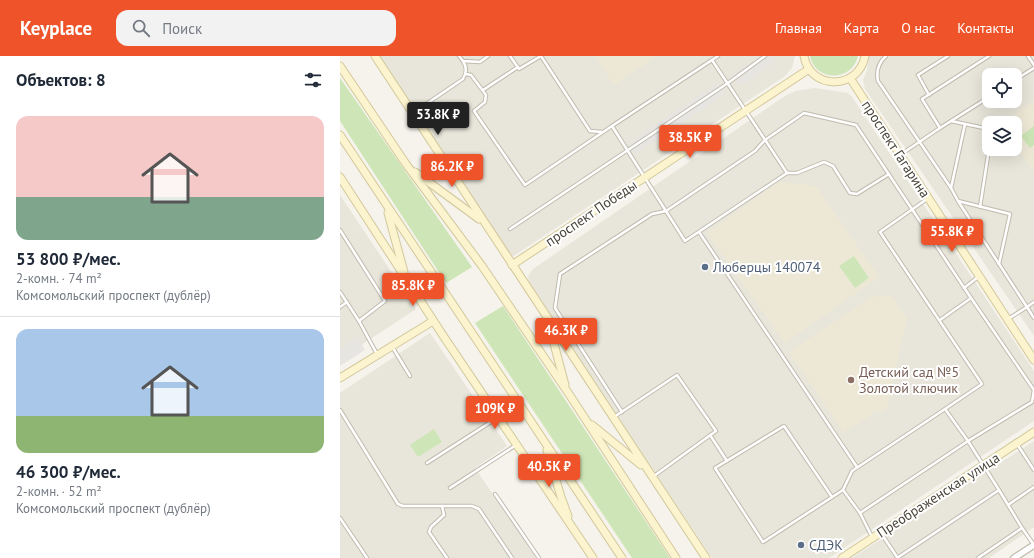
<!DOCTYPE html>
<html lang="ru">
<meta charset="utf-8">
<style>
:root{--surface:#fff;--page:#f2f2f3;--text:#1f2937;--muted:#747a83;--line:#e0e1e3;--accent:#ee5329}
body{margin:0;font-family:"PT Sans",sans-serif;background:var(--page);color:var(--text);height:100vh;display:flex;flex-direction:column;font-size:15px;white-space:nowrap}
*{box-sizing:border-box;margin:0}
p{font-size:13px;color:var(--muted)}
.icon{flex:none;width:22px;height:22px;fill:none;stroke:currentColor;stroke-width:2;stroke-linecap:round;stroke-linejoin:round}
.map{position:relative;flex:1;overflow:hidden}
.side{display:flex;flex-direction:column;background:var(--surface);width:340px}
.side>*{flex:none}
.fabs{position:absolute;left:642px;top:12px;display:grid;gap:8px}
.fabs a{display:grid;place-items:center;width:40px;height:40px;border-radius:8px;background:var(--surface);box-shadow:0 4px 16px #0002;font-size:20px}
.price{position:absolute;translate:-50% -34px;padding:0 9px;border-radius:4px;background:var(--accent);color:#fff;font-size:13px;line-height:26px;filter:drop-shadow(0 1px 2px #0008)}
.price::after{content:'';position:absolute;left:50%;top:24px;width:12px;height:9px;margin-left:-6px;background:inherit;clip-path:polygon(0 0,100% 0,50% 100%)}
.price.on{background:#222;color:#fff}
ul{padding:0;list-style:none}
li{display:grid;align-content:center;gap:8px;height:212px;padding:0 16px}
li+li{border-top:1px solid var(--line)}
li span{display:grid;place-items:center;height:124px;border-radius:12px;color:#555}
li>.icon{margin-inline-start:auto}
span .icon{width:72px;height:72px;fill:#fffc;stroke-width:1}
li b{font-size:17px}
h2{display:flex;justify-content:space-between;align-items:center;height:48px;padding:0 16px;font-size:17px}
header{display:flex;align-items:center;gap:24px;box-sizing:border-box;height:56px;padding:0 20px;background:var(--accent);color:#fff}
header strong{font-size:19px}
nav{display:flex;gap:22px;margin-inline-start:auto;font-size:14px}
.search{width:280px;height:36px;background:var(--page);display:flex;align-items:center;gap:10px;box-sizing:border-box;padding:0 14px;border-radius:12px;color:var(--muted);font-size:15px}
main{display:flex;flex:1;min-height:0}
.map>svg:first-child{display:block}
.residential{fill:#e8e5da;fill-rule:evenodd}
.education{fill:#ede8d6}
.green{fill:#cee6b7}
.parking{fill:#e7e5e2}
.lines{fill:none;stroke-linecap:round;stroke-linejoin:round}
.lane-casing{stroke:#c0bbae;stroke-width:4.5}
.street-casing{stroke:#c0bbae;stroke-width:8}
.secondary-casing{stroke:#d2c89d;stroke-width:9}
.lane{stroke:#fff;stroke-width:2.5}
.street{stroke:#fff;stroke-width:5.5}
.secondary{stroke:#fcf4ce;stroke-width:7}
.service-dot{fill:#5c6f8a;stroke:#fff;stroke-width:1.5}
.education-dot{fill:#8d6e63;stroke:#fff;stroke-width:1.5}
.labels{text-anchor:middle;stroke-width:4;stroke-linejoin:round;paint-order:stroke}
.street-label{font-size:14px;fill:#494439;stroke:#fff}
.service-label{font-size:14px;fill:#4e5e75;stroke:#fff;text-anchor:start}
.education-label{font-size:14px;fill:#785e54;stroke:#fff;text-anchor:start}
</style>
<header>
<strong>Keyplace</strong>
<div class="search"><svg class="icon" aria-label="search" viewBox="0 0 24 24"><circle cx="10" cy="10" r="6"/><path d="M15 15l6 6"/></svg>Поиск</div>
<nav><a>Главная</a><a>Карта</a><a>О нас</a><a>Контакты</a></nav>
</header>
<main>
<section class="side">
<h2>Объектов: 8<svg class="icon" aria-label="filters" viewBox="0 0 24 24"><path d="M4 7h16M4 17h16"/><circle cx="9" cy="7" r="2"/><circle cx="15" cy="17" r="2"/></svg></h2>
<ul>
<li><span style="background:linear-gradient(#f6c9c9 65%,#7fa58c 0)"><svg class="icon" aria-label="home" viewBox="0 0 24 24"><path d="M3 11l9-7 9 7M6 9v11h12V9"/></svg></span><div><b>53 800 ₽/мес.</b><p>2-комн. · 74 m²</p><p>Комсомольский проспект (дублёр)</p></div></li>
<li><span style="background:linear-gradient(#a9c7e8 70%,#8fb573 0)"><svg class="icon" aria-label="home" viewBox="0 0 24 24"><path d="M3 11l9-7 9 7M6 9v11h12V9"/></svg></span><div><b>46 300 ₽/мес.</b><p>2-комн. · 52 m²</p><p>Комсомольский проспект (дублёр)</p></div></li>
</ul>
</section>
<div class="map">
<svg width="694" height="502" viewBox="0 0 694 502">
<rect width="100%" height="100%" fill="#f5f3eb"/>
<g class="residential">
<path d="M39,0H455L452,12L445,20L172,201Z"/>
<path d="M529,0H694V280L525,33L523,24L527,15ZM649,19H675V45H649ZM649,67H675V93H649Z"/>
<path d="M475,32L508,37L512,41L694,315V365L489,502H372L190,229L188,222L189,218L193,213L445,40L456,35Z"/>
<path d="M0,139L76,253L0,303Z"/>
<path d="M90,277L167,390L135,412L196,502H0V337Z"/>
<path d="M694,385V471L649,502H512Z"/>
</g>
<g class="education">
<path d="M255,0H317L274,29Z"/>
<path d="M694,44V117L675,88V67H661Z"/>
<path d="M439,126L476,130L539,221L445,287L367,177Z"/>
<path d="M552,240L567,262L547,353L541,356L537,355L504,377L449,296L531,241Z"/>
</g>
<g class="green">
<path d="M470,0H518C512,26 475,26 470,0Z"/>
<path d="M0,22L132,211L106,227L0,65Z"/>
<path d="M694,70V89L690,92L681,80Z"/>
<path d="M514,200L529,222L515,232L499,210Z"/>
<path d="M163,250L330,502H292L135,267Z"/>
<path d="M94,373L102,386L78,401L70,389Z"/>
</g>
<g class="parking">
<path d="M420,0H435L432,8L400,30L392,19Z"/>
<path d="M378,27L385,38L295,98L288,88Z"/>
<path d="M18,281L25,294L0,310V293Z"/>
</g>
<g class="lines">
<defs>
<g id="lane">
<path d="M119,0L123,5L140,6L148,0"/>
<path d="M170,0L179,13L201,0"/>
<path d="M201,0L250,75L262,76"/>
<path d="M546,0C538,7 536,15 538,25L611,132L618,145L687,251L668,263"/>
<path d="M688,0L694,9"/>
<path d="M372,4L447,117L345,185L272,70Z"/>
<path d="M372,4L378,0"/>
<path d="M126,18L131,19L146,39L145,46L134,55L185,129L272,70"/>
<path d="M675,24L694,12"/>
<path d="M143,34L178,11"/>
<path d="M589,39L578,19L608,0"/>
<path d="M649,41L600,72L582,43L649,0"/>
<path d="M73,57L123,23C127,16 127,11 123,5"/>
<path d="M611,65L649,73"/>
<path d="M560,99L600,72"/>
<path d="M447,117H457L484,106L493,110L510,137L517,138L549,118"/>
<path d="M611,132L625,68"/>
<path d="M587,143L540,176L642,328L605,353"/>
<path d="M618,145L670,158L659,208"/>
<path d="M640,151L649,93"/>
<path d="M170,173L388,27L425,0"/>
<path d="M0,174L45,245L19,265L37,298"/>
<path d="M359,176L517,411"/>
<path d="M624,232L638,221"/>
<path d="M0,236L19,265"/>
<path d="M694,246L687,251L694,262"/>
<path d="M0,251L7,246"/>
<path d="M600,264L631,242"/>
<path d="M53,292L70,320"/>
<path d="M0,354L58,448L63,450H132L139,453L172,502"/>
<path d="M282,356L215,252L220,218L312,158L326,155L415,95L425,84L464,57L516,69L631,242L694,334L692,346L628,385L659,434"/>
<path d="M274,361L337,319L376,375L314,420"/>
<path d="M370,379L387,405"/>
<path d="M677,388L694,414"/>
<path d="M87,407L157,362"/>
<path d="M110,432L176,389"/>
<path d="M503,434L520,457L532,481"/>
<path d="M155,438L199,502"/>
<path d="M492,441L444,370L375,412L423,486L503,434L512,415L605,353L628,385L520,457"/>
<path d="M668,449L694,431"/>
<path d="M102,450L104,459L91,471L89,476L107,502"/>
<path d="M0,462L27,502"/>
<path d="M682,472L694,489"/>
<path d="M541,477L557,501"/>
<path d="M557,502L659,434L682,472L638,502"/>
</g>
<path id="street" d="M674,502L694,489"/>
<g id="secondary">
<path d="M35,0L366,502"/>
<path d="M464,0C470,35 519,34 525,0"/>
<path d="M0,10L66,108L142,210L227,335L336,502"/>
<path d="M510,22L694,304"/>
<path d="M0,79L282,502"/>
<path d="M75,116L139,163"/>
<path d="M0,121L104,281L253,502"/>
<path d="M48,157L64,216"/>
<path d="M172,209L469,13"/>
<path d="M209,269L225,329"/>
<path d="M0,322L93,265"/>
<path d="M252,369L301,409"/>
<path d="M207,394L221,441L228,460"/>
<path d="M502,502L694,376"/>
</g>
</defs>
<use href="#lane" class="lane-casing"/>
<use href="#street" class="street-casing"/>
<use href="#secondary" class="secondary-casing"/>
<use href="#lane" class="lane"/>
<use href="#street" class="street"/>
<use href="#secondary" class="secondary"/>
</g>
<g class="service-dot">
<circle cx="365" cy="211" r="4"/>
<circle cx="461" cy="489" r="4"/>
</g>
<circle class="education-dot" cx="511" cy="324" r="4"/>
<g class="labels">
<g class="street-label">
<text transform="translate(556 93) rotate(57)" y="5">проспект Гагарина</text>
<text transform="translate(251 157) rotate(-34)" y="5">проспект Победы</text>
<text transform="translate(598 439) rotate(-33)" y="5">Преображенская улица</text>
</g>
<g class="service-label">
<text x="373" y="216">Люберцы 140074</text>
<text x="469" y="494">СДЭК</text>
</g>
<g class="education-label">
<text x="519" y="321">Детский сад №5<tspan x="519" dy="16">Золотой ключик</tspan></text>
</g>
</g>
</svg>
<div class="fabs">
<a><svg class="icon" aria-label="locate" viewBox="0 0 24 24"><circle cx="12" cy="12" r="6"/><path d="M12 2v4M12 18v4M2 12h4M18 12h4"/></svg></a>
<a><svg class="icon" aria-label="layers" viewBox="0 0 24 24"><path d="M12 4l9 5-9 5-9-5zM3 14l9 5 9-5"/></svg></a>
</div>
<b class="price on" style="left:98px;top:80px">53.8K ₽</b>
<b class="price" style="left:350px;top:103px">38.5K ₽</b>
<b class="price" style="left:112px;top:132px">86.2K ₽</b>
<b class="price" style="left:612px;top:197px">55.8K ₽</b>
<b class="price" style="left:73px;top:251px">85.8K ₽</b>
<b class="price" style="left:226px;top:296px">46.3K ₽</b>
<b class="price" style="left:155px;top:374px">109K ₽</b>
<b class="price" style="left:209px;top:432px">40.5K ₽</b>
</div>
</main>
